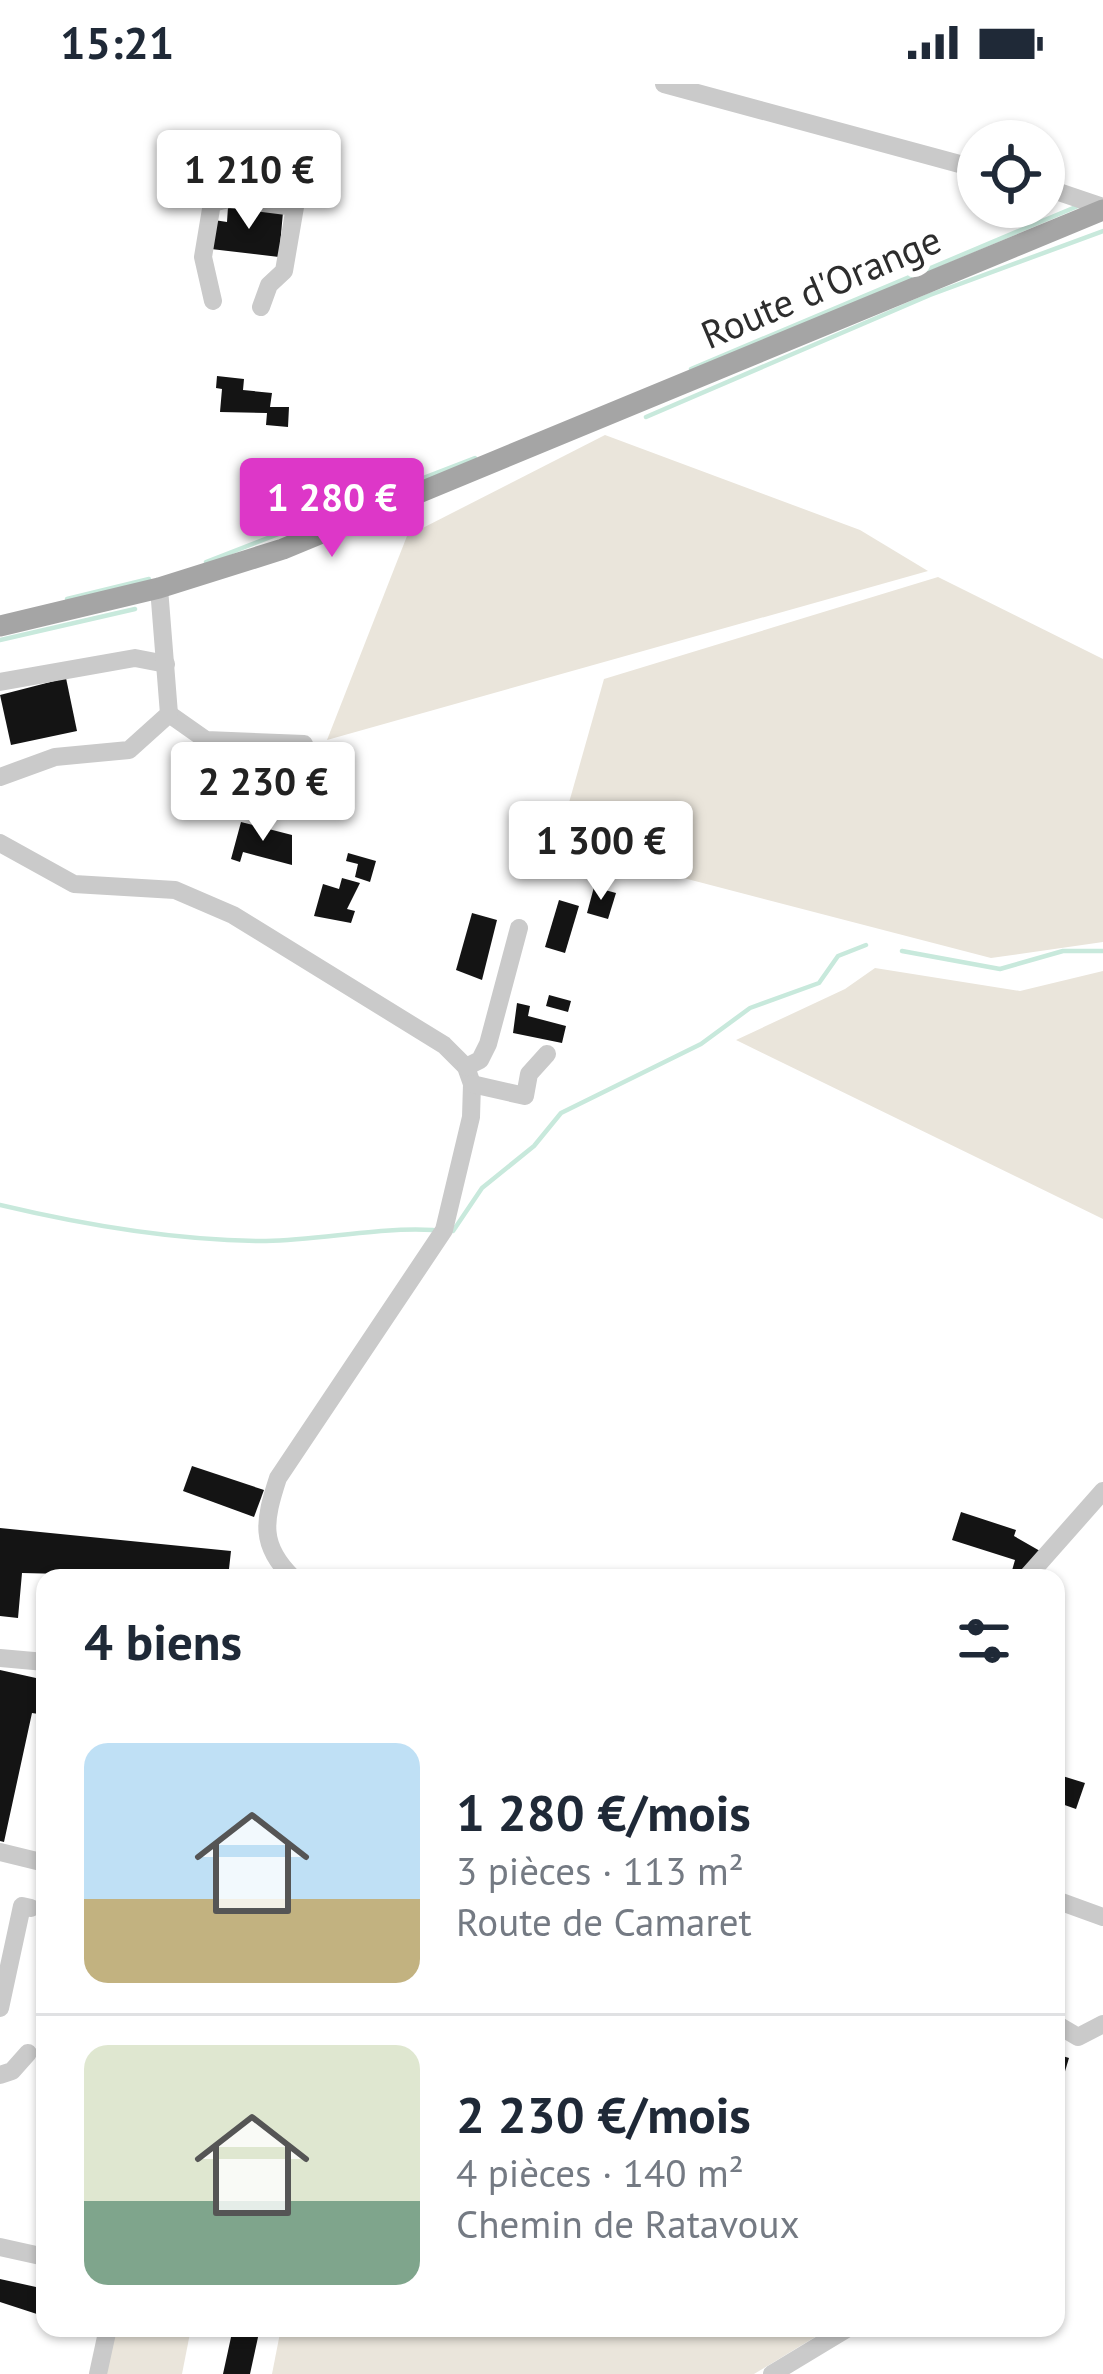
<!DOCTYPE html>
<html lang="fr">
<meta charset="utf-8">
<style>
:root{--surface:#fff;--page:#f2f2f3;--text:#1f2937;--muted:#747a83;--line:#e0e1e3;--accent:#dd37c8}
body{margin:0;font-family:"PT Sans",sans-serif;background:var(--page);color:var(--text);height:100vh;display:flex;flex-direction:column;font-size:45px;white-space:nowrap}
*{box-sizing:border-box;margin:0}
p{font-size:39px;color:var(--muted)}
.icon{flex:none;width:66px;height:66px;fill:none;stroke:currentColor;stroke-width:2;stroke-linecap:round;stroke-linejoin:round}
.map{position:relative;flex:1;overflow:hidden}
.sheet{position:absolute;left:36px;top:1485px;width:1029px;height:768px;display:flex;flex-direction:column;background:var(--surface);border-radius:24px;box-shadow:0 3px 9px #0004}
.sheet>*{flex:none}
.buttons{position:absolute;left:957px;top:36px;display:grid;gap:24px}
.buttons a{display:grid;place-items:center;width:108px;height:108px;border-radius:50%;background:var(--surface);box-shadow:0 3px 9px #0004;font-size:60px}
.price{position:absolute;translate:-50% -102px;padding:0 27px;border-radius:12px;background:#fff;color:#222;font-size:39px;line-height:78px;filter:drop-shadow(0 3px 6px #0008)}
.price::after{content:'';position:absolute;left:50%;top:72px;width:36px;height:27px;margin-left:-18px;background:inherit;clip-path:polygon(0 0,100% 0,50% 100%)}
.price.active{background:var(--accent);color:#fff}
ul{padding:0;list-style:none}
li{display:flex;align-items:center;gap:36px;height:300px;padding:0 48px}
li+li{border-top:3px solid var(--line)}
li span{display:grid;place-items:center;flex:none;width:336px;height:240px;border-radius:24px;color:#555}
li>.icon{margin-inline-start:auto}
span .icon{width:144px;height:144px;fill:#fffc;stroke-width:1}
li b{font-size:51px}
h2{display:flex;justify-content:space-between;align-items:center;height:144px;padding:0 48px;font-size:51px}
.status{display:flex;justify-content:space-between;align-items:center;height:84px;padding:0 60px;background:var(--surface);direction:ltr}
.status svg{height:33px;fill:currentColor}
.map>svg:first-child{display:block}
.green{fill:#eae5db}
.lines{fill:none;stroke-linecap:round;stroke-linejoin:round}
.stream{stroke:#c8e9dc;stroke-width:4.5}
.building{fill:#141414}
.minor{stroke:#cacaca;stroke-width:18}
.major{stroke:#a5a5a5;stroke-width:21}
.labels{text-anchor:middle;stroke-width:12;stroke-linejoin:round;paint-order:stroke}
.street-label{font-size:39px;fill:#2d2d2d;stroke:#fff}
</style>
<div class="status"><b>15:21</b><svg viewBox="0 0 49 12"><path d="M0 12V9h3v3zM5 12V6h3v6zM10 12V3h3v9zM15 12V0h3v12zM26 1h20v11H26zM47 4h2v5h-2z"/></svg></div>
<div class="map">
<svg width="1103" height="2290" viewBox="0 0 1103 2290">
<rect width="100%" height="100%" fill="#fff"/>
<g class="green">
<path d="M605,351L860,446L928,487L327,656L407,452Z"/>
<path d="M938,493L1103,575V858L991,874L557,761L604,595Z"/>
<path d="M875,884L1020,907L1103,887V1135L736,956L845,905Z"/>
<path d="M116,2244H191L182,2290H106Z"/>
<path d="M281,2244H830L754,2290H272Z"/>
</g>
<g class="lines">
<g class="stream">
<path d="M691,285L1078,122"/>
<path d="M646,333L930,211L1103,147"/>
<path d="M206,478L475,374"/>
<path d="M67,515L149,495"/>
<path d="M0,556L135,525"/>
<path d="M902,867L1000,885L1063,867H1103"/>
<path d="M0,1121C84,1141 180,1157 266,1157C323,1156 376,1143 433,1146"/>
<path d="M453,1147L482,1104L534,1062L561,1029L701,960L750,924L819,899L838,872L866,861"/>
</g>
</g>
<g class="building">
<path d="M228,123L283,128L279,173L211,165L214,136L227,138Z"/>
<path d="M217,292L244,295L243,306L272,309L270,323H289L288,343L266,341L267,329L220,328L222,305L216,304Z"/>
<path d="M66,594L77,647L11,661L0,611Z"/>
<path d="M241,738L292,751V781L243,768L240,778L231,775Z"/>
<path d="M348,769L376,777L370,798L355,793L358,780L346,777Z"/>
<path d="M342,794L360,799L347,825L355,827L351,839L314,832L323,800L339,805Z"/>
<path d="M594,803L616,809L608,835L587,829Z"/>
<path d="M559,816L579,822L565,869L545,863Z"/>
<path d="M472,829L497,836L482,896L456,886Z"/>
<path d="M549,911L571,917L568,928L546,922Z"/>
<path d="M517,919L530,922L528,932L566,942L562,959L513,949Z"/>
<path d="M192,1382L264,1406L254,1433L183,1407Z"/>
<path d="M961,1428L1016,1446L1014,1452L1040,1467L1017,1492L1011,1490L1015,1476L952,1456Z"/>
<path d="M0,1444L231,1467L228,1494L22,1489L18,1534L0,1532Z"/>
<path d="M0,1586L45,1596V1631L32,1629L4,1758L0,1757Z"/>
<path d="M1056,1690L1085,1699L1076,1725L1056,1718Z"/>
<path d="M1056,1970L1069,1974L1057,2014L1056,2013Z"/>
<path d="M0,2195L45,2205L43,2232L0,2218Z"/>
<path d="M233,2244H260L250,2290H223Z"/>
</g>
<g class="lines">
<g class="minor">
<path d="M664,0L978,85"/>
<path d="M1044,103L1103,123"/>
<path d="M213,217L203,173L212,119L229,115L295,123L284,187L269,201L261,223"/>
<path d="M0,598L135,574L166,580"/>
<path d="M169,630L206,656L304,660"/>
<path d="M0,693L55,673L129,666L169,630L159,504"/>
<path d="M0,759L74,800L175,806L233,831L444,961L466,983L472,1000L471,1033L444,1146L278,1394C264,1437 259,1461 293,1494"/>
<path d="M466,983L480,976L488,960L519,844"/>
<path d="M472,1000L525,1012L529,990L547,970"/>
<path d="M1026,1494L1103,1407"/>
<path d="M0,1574L45,1578"/>
<path d="M0,1768L45,1779"/>
<path d="M1056,1816L1103,1833"/>
<path d="M1056,1909V1925"/>
<path d="M0,1924L22,1822L31,1824"/>
<path d="M1056,1940L1078,1953L1103,1940"/>
<path d="M0,1991L12,1987L28,1969"/>
<path d="M0,2163L45,2173"/>
<path d="M98,2290L108,2244"/>
<path d="M772,2290L848,2244"/>
</g>
<path class="major" d="M0,542L159,504L283,465L1103,126"/>
</g>
<g class="labels">
<g class="street-label">
<text transform="translate(821 203) rotate(-23)" y="14">Route d'Orange</text>
</g>
</g>
</svg>
<div class="buttons">
<a><svg class="icon" aria-label="locate" viewBox="0 0 24 24"><circle cx="12" cy="12" r="6"/><path d="M12 2v4M12 18v4M2 12h4M18 12h4"/></svg></a>
</div>
<b class="price" style="left:249px;top:148px">1 210 €</b>
<b class="price active" style="left:332px;top:476px">1 280 €</b>
<b class="price" style="left:263px;top:760px">2 230 €</b>
<b class="price" style="left:601px;top:819px">1 300 €</b>
<section class="sheet">
<h2>4 biens<svg class="icon" aria-label="filters" viewBox="0 0 24 24"><path d="M4 7h16M4 17h16"/><circle cx="9" cy="7" r="2"/><circle cx="15" cy="17" r="2"/></svg></h2>
<ul>
<li><span style="background:linear-gradient(#bfe0f5 65%,#c2b280 0)"><svg class="icon" aria-label="home" viewBox="0 0 24 24"><path d="M3 11l9-7 9 7M6 9v11h12V9"/></svg></span><div><b>1 280 €/mois</b><p>3 pièces · 113 m²</p><p>Route de Camaret</p></div></li>
<li><span style="background:linear-gradient(#dfe7d0 65%,#7fa58c 0)"><svg class="icon" aria-label="home" viewBox="0 0 24 24"><path d="M3 11l9-7 9 7M6 9v11h12V9"/></svg></span><div><b>2 230 €/mois</b><p>4 pièces · 140 m²</p><p>Chemin de Ratavoux</p></div></li>
</ul>
</section>
</div>
